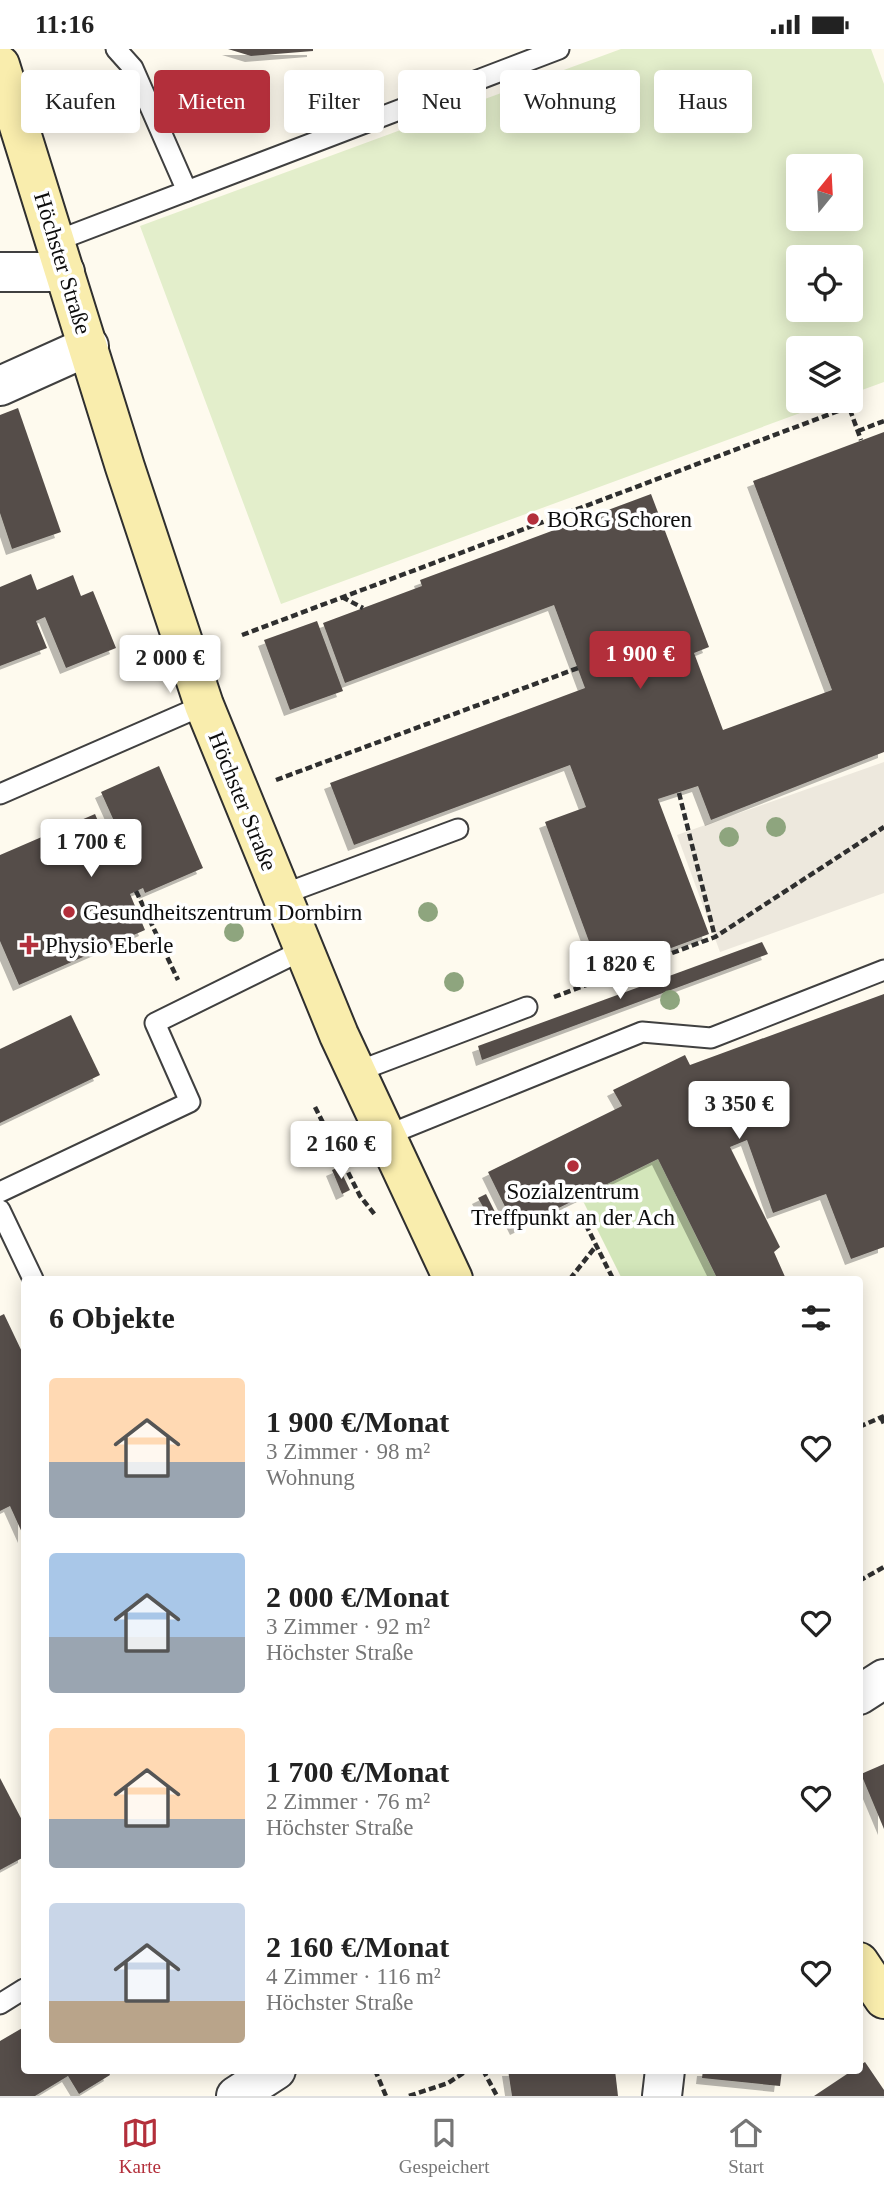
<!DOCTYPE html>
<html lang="de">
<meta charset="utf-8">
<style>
:root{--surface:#fff;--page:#f6f6f6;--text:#222;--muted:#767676;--line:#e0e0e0;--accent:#b32f3b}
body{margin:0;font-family:"Times New Roman",serif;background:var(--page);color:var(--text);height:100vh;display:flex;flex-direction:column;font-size:26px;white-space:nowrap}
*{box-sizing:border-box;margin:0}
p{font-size:23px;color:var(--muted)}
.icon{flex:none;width:38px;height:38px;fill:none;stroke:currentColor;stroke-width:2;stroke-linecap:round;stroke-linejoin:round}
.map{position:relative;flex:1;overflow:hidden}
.side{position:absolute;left:21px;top:1227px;width:842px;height:798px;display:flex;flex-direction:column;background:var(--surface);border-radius:7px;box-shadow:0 4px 18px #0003}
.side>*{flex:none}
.hud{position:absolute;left:21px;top:21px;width:844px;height:63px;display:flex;gap:14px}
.needle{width:46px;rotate:18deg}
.buttons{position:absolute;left:786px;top:105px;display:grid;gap:14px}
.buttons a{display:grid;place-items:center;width:77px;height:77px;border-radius:7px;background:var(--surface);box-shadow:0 4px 18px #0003;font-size:35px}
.price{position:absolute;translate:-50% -60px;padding:0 16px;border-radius:7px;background:#fff;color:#222;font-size:23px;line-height:46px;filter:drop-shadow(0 2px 4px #0008)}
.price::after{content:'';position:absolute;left:50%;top:42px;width:21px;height:16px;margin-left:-10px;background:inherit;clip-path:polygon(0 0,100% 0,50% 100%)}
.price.selected{background:var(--accent);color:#fff}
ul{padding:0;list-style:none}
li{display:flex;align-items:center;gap:21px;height:175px;padding:0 28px}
li span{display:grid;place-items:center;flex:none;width:196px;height:140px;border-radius:7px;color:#555}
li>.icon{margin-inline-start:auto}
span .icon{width:84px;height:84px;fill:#fffc;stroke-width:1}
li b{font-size:30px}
h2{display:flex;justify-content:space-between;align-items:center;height:84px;padding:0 28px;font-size:30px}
.chip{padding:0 24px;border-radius:7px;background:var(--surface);box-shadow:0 4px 18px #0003;font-size:24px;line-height:63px}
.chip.selected{background:var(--accent);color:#fff}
.status{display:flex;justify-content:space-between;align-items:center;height:49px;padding:0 35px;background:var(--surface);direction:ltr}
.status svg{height:19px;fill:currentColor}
.tabs{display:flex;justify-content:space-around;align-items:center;height:98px;border-top:2px solid var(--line);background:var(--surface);font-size:19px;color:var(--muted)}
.tabs a{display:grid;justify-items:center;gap:4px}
.tabs .selected{color:var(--accent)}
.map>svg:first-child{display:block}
.green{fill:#d3e6ba}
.pitch{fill:#e3eecb;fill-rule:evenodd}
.plaza{fill:#ede8dd}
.building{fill:#554e4a;filter:url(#shadow)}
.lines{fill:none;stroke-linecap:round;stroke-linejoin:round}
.service-casing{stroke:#404040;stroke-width:23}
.minor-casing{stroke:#404040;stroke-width:42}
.tertiary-casing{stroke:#404040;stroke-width:42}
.secondary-casing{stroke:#2f2f2f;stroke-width:42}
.path{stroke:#2f2f2f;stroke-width:4.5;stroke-dasharray:7 3.5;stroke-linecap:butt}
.service{stroke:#fff;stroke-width:19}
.minor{stroke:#fff;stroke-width:38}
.tertiary{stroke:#fff;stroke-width:38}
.secondary{stroke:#f9edad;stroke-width:38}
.tree{fill:#8ea57e}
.poi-dot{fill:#b32f3b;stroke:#fff;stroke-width:2.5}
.labels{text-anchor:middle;stroke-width:7;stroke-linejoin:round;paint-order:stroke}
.street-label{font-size:23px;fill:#0d0d0d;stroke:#fff}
.poi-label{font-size:23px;fill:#0d0d0d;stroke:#fff;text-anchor:start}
</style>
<div class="status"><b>11:16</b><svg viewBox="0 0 49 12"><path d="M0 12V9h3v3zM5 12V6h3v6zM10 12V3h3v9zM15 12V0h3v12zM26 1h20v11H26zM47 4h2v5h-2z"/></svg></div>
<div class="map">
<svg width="884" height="2047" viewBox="0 0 884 2047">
<defs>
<filter id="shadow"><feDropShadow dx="-6" dy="6" stdDeviation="0" flood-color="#0004"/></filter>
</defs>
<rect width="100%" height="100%" fill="#fefaee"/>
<path class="green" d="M658,1110L716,1227L709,1230H622L581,1148Z"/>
<path class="pitch" d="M621,0H871L884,35V333L851,345L850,299H798V352H833L281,555L140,177ZM798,117H850V170H798ZM798,208H850V261H798Z"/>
<path class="plaza" d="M884,713V844L720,903L677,786Z"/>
<g class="building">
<path d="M228,0H313V2L251,7Z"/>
<path d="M18,359L61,483L12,500L0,464V366Z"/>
<path d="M884,383V703L711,771L698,737L658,750L709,885L601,925L545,773L586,758L570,716L354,796L330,734L585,639L554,556L345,634L323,574L422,537L420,531L651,445L709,598L694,604L723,681L832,641L753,432Z"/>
<path d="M31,525L37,541L73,526L81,547L93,542L116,599L66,619L45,568L36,572L47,599L0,617V538Z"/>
<path d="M317,572L343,642L290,661L264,591Z"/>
<path d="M159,717L203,819L145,844L143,839L130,845L145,881L19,936L0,892V806L95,765L113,807L127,801L101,743Z"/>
<path d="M762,893L768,905L482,1011L478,997Z"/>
<path d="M884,945V1198L851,1210L826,1145L773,1164L747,1091L730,1098L780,1198L774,1203L786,1230H709L716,1227L658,1110L516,1180L488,1123L622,1057L613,1041L685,1006L690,1016Z"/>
<path d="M71,966L100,1026L0,1074V1000Z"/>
<path d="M339,1118L350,1141L342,1145L332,1121Z"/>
<path d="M486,1145L498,1169L491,1172L478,1149Z"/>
<path d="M4,1265L24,1307V1488L10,1457L0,1462V1267Z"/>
<path d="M884,1715V1780L861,1725Z"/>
<path d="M0,1729L24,1775V1808L0,1821Z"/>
<path d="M24,1978V2021H108L110,2026L79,2045L68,2027L35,2047H0V1992Z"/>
<path d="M865,2013L884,2041V2047H814L853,2021H859V2017Z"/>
<path d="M508,2021H615L618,2047H512Z"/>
<path d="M703,2021H782L780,2037L702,2029Z"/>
</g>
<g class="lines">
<defs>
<g id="service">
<path d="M116,0L133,19L187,142"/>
<path d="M56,192L559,0"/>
<path d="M0,745L204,656"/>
<path d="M281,846L458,780"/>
<path d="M356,1023L527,958"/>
<path d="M385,1087L642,983L711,989L884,921"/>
<path d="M0,1143L190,1053L155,974L303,901"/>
<path d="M0,1161L33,1230"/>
<path d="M0,1955L24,1940"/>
</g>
<g id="minor">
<path d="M0,223H65"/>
<path d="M0,337L89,297"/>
<path d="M662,2047L665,2021"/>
</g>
<g id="tertiary">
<path d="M859,1646L884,1630"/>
<path d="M236,2047L276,2021"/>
</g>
<g id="secondary">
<path d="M0,16L125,418L204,656L339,986L453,1230"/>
<path d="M859,1913L884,1950"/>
</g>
</defs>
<use href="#service" class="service-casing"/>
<use href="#minor" class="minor-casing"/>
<use href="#tertiary" class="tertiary-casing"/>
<use href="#secondary" class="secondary-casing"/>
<g class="path">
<path d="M858,382L884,372"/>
<path d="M342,548L363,559"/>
<path d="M242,586L849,358L861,391"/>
<path d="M276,731L578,619"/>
<path d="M679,744L715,888"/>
<path d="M136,842L178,931"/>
<path d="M554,948L715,888L884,778"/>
<path d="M315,1058L360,1147L376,1167"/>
<path d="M581,1166L613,1230"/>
<path d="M570,1230L596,1197"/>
<path d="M881,1368L884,1375"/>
<path d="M859,1378L884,1367"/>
<path d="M859,1532L884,1518"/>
<path d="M375,2021L386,2047"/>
<path d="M483,2021L497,2047"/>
<path d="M409,2047L448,2034L468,2021"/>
</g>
<use href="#service" class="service"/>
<use href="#minor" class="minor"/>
<use href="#tertiary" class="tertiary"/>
<use href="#secondary" class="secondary"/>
</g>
<g class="tree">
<circle cx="340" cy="33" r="10"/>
<circle cx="776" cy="778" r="10"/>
<circle cx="729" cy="788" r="10"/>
<circle cx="428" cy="863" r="10"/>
<circle cx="234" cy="883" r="10"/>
<circle cx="454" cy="933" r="10"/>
<circle cx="670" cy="951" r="10"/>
</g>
<g class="poi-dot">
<circle cx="533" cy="470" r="7"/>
<circle cx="69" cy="863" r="7"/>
<path d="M25.5 885.5h7v7h7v7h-7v7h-7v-7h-7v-7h7z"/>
<circle cx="573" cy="1117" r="7"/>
</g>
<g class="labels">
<g class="street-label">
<text transform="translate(63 214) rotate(73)" y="8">Höchster Straße</text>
<text transform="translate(243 752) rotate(68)" y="8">Höchster Straße</text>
</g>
<g class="poi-label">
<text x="547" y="478">BORG Schoren</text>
<text x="83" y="871">Gesundheitszentrum Dornbirn</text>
<text x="45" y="904">Physio Eberle</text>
<text x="573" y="1150" text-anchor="middle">Sozialzentrum<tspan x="573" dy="26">Treffpunkt an der Ach</tspan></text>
</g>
</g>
</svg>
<div class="buttons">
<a><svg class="needle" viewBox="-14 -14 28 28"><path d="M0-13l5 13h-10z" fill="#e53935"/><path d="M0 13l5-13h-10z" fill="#767676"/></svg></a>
<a><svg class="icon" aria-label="locate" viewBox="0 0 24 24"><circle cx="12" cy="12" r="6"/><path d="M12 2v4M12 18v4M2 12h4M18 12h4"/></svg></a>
<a><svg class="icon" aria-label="layers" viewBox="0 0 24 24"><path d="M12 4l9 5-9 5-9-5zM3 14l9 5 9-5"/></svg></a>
</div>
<b class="price selected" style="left:640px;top:642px">1 900 €</b>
<b class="price" style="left:170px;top:646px">2 000 €</b>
<b class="price" style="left:91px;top:830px">1 700 €</b>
<b class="price" style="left:620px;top:952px">1 820 €</b>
<b class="price" style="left:739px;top:1092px">3 350 €</b>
<b class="price" style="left:341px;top:1132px">2 160 €</b>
<div class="hud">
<a class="chip">Kaufen</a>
<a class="chip selected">Mieten</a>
<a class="chip">Filter</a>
<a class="chip">Neu</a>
<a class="chip">Wohnung</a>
<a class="chip">Haus</a>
</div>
<section class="side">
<h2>6 Objekte<svg class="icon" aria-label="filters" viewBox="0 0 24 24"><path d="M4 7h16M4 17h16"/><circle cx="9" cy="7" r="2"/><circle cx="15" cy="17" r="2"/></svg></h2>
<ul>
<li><span style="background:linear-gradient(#ffd9b3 60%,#9aa5b1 0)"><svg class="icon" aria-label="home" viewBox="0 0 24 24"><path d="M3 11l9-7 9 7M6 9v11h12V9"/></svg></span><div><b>1 900 €/Monat</b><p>3 Zimmer · 98 m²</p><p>Wohnung</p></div><svg class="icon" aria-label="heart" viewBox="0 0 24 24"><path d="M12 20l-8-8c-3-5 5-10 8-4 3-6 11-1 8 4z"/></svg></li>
<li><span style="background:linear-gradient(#a9c7e8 60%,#9aa5b1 0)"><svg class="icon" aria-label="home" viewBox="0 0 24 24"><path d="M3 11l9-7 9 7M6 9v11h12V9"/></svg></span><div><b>2 000 €/Monat</b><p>3 Zimmer · 92 m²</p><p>Höchster Straße</p></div><svg class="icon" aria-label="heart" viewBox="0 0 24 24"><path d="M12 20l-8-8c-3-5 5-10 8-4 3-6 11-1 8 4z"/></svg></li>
<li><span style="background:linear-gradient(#ffd9b3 65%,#9aa5b1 0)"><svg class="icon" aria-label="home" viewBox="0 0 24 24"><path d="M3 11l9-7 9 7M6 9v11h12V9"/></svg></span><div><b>1 700 €/Monat</b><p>2 Zimmer · 76 m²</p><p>Höchster Straße</p></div><svg class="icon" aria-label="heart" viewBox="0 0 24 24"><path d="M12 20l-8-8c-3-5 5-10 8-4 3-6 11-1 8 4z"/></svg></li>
<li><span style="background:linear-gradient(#c9d6e8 70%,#b9a48a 0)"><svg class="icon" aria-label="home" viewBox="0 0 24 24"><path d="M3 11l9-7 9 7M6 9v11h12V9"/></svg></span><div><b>2 160 €/Monat</b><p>4 Zimmer · 116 m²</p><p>Höchster Straße</p></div><svg class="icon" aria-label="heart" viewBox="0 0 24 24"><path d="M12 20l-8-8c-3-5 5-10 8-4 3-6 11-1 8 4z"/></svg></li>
</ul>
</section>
</div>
<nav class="tabs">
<a class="selected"><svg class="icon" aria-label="map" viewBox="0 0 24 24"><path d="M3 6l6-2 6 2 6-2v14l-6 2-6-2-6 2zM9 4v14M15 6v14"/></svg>Karte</a>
<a><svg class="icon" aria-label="saved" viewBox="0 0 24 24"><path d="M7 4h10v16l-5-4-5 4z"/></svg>Gespeichert</a>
<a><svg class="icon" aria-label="home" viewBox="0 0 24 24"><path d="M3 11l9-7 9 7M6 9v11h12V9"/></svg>Start</a>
</nav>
